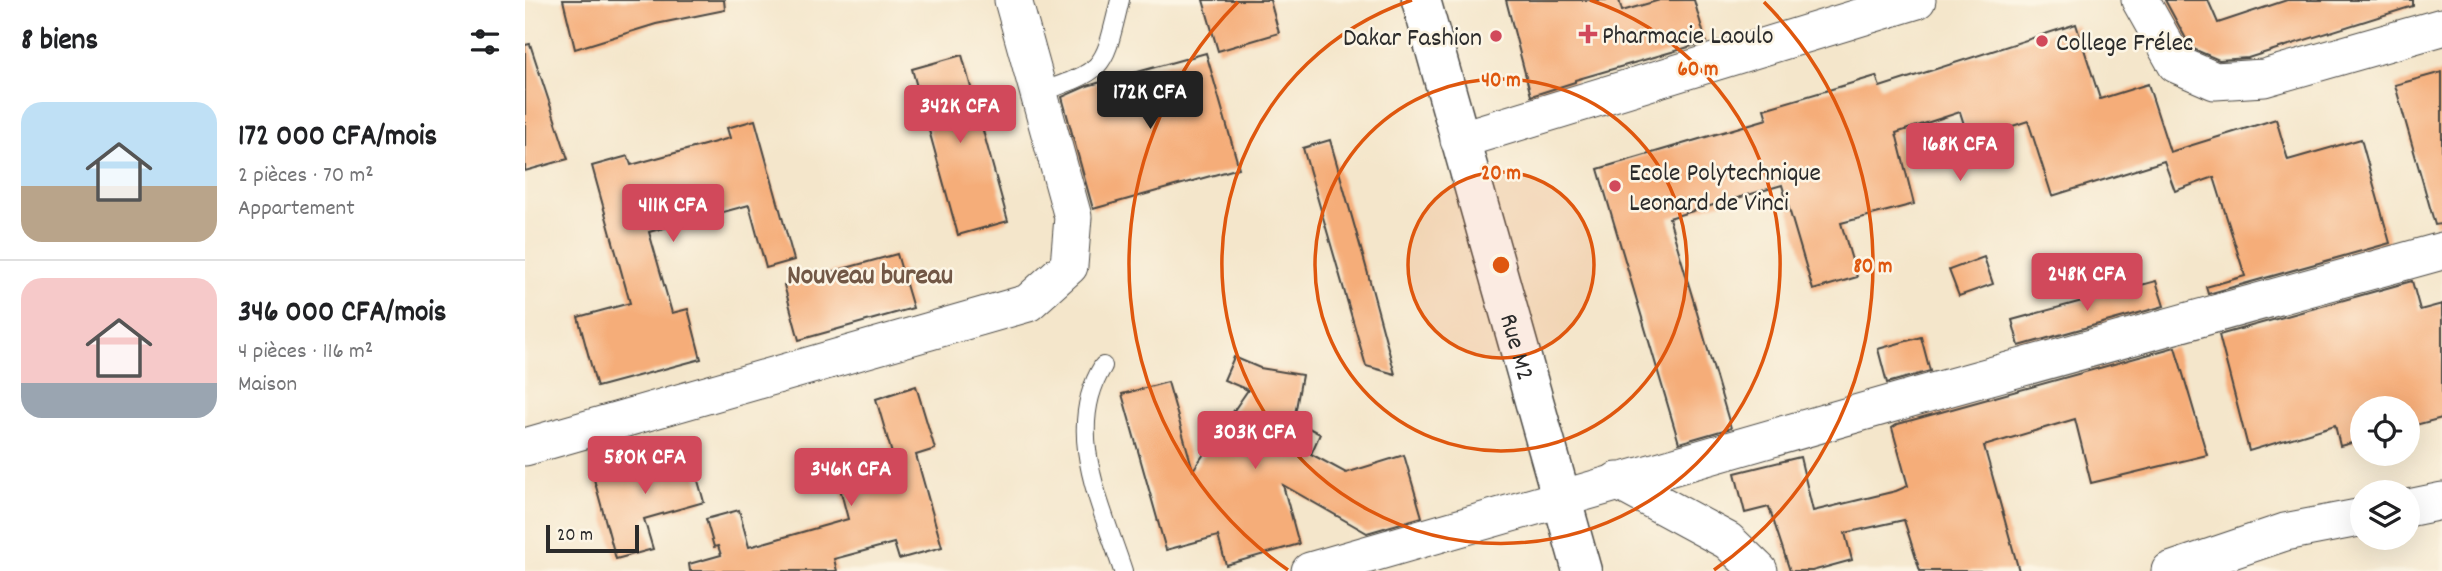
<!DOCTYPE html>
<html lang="fr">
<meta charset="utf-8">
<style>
:root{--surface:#fff;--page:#f2f2f2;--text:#202124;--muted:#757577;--line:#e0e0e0;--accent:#d1495b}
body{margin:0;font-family:Dekko,sans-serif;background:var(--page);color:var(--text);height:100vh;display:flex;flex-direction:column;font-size:26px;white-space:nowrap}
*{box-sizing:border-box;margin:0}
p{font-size:23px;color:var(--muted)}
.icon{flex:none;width:38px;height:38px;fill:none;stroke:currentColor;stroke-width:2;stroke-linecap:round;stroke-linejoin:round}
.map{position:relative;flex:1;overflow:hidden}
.details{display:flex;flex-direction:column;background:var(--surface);width:525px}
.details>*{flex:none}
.buttons{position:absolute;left:1825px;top:396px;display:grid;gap:14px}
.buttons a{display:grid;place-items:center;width:70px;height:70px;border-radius:50%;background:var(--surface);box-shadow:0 7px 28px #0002;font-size:35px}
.scale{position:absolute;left:21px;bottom:18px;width:93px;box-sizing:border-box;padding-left:7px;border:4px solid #2b2b2b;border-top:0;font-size:19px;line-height:24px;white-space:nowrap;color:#2b2b2b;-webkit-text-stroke:5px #fcf5e5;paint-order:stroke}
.price{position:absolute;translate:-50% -60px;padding:0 16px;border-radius:7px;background:var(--accent);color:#fff;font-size:23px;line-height:46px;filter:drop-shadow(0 2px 4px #0008)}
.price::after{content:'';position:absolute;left:50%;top:42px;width:21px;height:16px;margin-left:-10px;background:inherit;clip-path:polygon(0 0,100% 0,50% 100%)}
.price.on{background:#222;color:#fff}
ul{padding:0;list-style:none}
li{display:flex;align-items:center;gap:21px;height:175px;padding:0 21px}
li+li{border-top:2px solid var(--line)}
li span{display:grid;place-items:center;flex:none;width:196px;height:140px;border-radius:21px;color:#555}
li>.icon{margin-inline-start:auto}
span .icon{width:84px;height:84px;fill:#fffc;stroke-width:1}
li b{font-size:30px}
h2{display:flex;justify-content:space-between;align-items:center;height:84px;padding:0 21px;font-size:30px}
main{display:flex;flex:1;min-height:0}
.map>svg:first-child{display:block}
.building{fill:#f5ad79}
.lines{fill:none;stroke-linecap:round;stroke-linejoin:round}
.lane-casing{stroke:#494743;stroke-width:20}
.street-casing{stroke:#494743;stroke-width:39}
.secondary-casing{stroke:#494743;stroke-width:41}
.lane{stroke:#fff;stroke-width:18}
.street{stroke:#fff;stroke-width:37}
.secondary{stroke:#fff;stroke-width:38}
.ring{fill:none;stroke:#df570e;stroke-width:3.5}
.poi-dot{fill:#d1495b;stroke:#fcf5e5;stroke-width:2.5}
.labels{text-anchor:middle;stroke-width:5;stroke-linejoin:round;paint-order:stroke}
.poi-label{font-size:26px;fill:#2b2b2b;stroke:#fcf5e5;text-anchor:start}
.street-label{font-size:26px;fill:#2b2b2b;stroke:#fcf5e5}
.neighbourhood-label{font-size:28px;font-weight:bold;fill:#725846;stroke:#fcf5e5}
.centre{fill:#df570e;stroke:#fcf5e5;stroke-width:3.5}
.ring-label{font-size:21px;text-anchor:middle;font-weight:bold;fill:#df570e;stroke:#fcf5e5;stroke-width:5;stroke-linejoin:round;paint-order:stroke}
</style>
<main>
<section class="details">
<h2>8 biens<svg class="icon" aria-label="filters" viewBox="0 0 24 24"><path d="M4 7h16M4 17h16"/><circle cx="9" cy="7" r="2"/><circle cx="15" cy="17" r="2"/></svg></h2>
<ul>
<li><span style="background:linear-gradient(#bfe0f5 60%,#b9a48a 0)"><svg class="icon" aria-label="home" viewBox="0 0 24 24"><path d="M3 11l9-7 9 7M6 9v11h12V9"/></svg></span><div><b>172 000 CFA/mois</b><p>2 pièces · 70 m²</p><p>Appartement</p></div></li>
<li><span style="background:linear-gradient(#f6c9c9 75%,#9aa5b1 0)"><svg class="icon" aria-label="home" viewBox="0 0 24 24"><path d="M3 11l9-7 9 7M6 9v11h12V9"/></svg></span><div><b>346 000 CFA/mois</b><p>4 pièces · 116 m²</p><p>Maison</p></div></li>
</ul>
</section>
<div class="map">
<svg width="1917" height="571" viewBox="0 0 1917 571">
<rect width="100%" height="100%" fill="#fcf5e5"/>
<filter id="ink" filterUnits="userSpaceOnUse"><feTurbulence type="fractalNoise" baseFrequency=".0143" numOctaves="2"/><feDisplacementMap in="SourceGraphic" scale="14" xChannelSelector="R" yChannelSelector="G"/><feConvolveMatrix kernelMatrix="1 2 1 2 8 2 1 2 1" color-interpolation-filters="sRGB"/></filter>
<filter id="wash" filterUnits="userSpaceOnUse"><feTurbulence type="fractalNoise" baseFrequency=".00686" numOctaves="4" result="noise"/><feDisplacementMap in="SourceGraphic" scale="28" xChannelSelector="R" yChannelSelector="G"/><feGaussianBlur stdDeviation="1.57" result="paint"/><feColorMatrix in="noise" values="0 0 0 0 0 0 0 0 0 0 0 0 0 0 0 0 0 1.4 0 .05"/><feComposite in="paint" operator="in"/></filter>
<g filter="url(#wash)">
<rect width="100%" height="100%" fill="#f4e6cb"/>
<g id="blocks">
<g class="building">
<path d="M38,0H199L200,10L131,24L50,49Z"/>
<path d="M678,0H745L754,33L693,51Z"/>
<path d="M981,0H1094L1097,11L1135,0H1169L1181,42L1050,80V82L1006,96Z"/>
<path d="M1640,0H1683L1693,23L1762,0H1888V6L1723,58L1694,60L1666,48Z"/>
<path d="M1551,24L1575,99L1623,84L1645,152L1751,119L1763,160L1836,139L1865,243L1683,294L1681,287L1720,276L1689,177L1650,191L1639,161L1527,196L1503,121L1444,140L1435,112L1371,133L1389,204L1316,223L1332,277L1288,290L1257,185L1144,218L1206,428L1154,443L1073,169L1242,119L1239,109L1351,76L1355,87Z"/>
<path d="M5,44L43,159L0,171V45Z"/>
<path d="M681,53L714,168L568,209L537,97L562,86Z"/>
<path d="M437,55L483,221L433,235L387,69Z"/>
<path d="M1917,72V224L1910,225L1870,85Z"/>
<path d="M230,120L269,260L241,268L224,205L124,232L147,313L163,309L176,359L72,387L53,317L105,303L67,166L103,156L106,165L205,138L202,128Z"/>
<path d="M805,140L840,263L870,374L841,366L778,148Z"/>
<path d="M372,254L388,308L274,340L259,285Z"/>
<path d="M1459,257L1468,284L1434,296L1424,270Z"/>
<path d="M1631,281L1639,306L1494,346L1487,320Z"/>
<path d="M1887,281L1895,310L1917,304V418L1883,427V408H1838V440L1815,446L1810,425L1724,451L1694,335Z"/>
<path d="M1396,337L1405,371L1362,383L1353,349Z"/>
<path d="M1650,347L1682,455L1566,483L1550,419L1459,446L1494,571H1395L1379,520L1320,533L1327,560L1287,571H1265L1244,507L1220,513L1210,473L1275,457L1288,511L1371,491L1383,486L1367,428L1373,424Z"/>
<path d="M709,357L735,368L777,375L769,420L795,434L786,454L821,473L879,455L897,517L842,533L758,485L774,544L701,565L693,536L641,550L597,394L643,382L668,470L723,390L699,380Z"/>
<path d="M391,386L410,449L391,455L417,547L374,559L369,543L309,559L312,571H165L164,564L196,555L193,546L189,547L181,519L214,510L224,547L323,519L311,473L368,457L351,399Z"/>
<path d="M163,445L179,502L119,519L128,549L91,559L67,472Z"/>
</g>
</g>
</g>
<g filter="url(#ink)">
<use href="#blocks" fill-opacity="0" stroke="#494743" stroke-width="2"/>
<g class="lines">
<defs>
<g id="lane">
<path d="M513,93C582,69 578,70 595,0"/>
<path d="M578,366C538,431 577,506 598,571"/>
</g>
<g id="street">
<path d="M1615,0L1651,64L1690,81L1739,78L1917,27"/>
<path d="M934,140L1392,0"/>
<path d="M0,447L503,303L544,266L548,217L488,0"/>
<path d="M1092,481L1203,541L1234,571"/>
<path d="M1883,508L1917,501"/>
<path d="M785,571L1393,396L1917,251"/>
<path d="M1645,571L1760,532L1838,517"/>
</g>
<g id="secondary">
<path id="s1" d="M896,0L1057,571"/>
</g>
</defs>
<use href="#lane" class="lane-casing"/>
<use href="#street" class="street-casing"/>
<use href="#secondary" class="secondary-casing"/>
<use href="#lane" class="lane"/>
<use href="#street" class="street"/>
<use href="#secondary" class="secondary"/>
</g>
</g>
<circle cx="976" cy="265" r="93" fill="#df570e" fill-opacity=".12"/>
<g class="ring">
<circle cx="976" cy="265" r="93"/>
<circle cx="976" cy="265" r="186"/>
<path d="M1065 0A279 279 0 1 1 887 0"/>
<path d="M763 570A372 372 0 0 1 713 2M1239 2A372 372 0 0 1 1189 570"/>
</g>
<g class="poi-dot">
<path d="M1059.5 23.5h7v7h7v7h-7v7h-7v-7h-7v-7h7z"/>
<circle cx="971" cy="36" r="7"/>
<circle cx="1517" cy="41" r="7"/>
<circle cx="1090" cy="186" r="7"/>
</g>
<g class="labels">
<g class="poi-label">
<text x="1077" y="43">Pharmacie Laoulo</text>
<text x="957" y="45" text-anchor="end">Dakar Fashion</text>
<text x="1531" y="50">College Frélec</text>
<text x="1104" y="180">Ecole Polytechnique<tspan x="1104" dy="30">Leonard de Vinci</tspan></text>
</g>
<g class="street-label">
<text dy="9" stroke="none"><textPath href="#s1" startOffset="360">Rue M2</textPath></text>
</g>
<g class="neighbourhood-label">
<text x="345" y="283">Nouveau bureau</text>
</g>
</g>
<circle cx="976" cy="265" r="10" class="centre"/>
<g class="ring-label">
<text x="1173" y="75">60 m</text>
<text x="976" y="86">40 m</text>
<text x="976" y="179">20 m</text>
<text x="1348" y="272">80 m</text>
</g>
</svg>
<div class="buttons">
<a><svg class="icon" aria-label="locate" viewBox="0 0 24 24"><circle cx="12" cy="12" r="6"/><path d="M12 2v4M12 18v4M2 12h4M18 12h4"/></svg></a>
<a><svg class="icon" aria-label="layers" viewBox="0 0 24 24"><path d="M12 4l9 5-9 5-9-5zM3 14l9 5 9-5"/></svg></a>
</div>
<div class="scale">20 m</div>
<b class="price on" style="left:625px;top:131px">172K CFA</b>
<b class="price" style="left:435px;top:145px">342K CFA</b>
<b class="price" style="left:1435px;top:183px">168K CFA</b>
<b class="price" style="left:148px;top:244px">411K CFA</b>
<b class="price" style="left:1562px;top:313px">248K CFA</b>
<b class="price" style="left:730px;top:471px">303K CFA</b>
<b class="price" style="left:120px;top:496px">580K CFA</b>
<b class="price" style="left:326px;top:508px">346K CFA</b>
</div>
</main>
